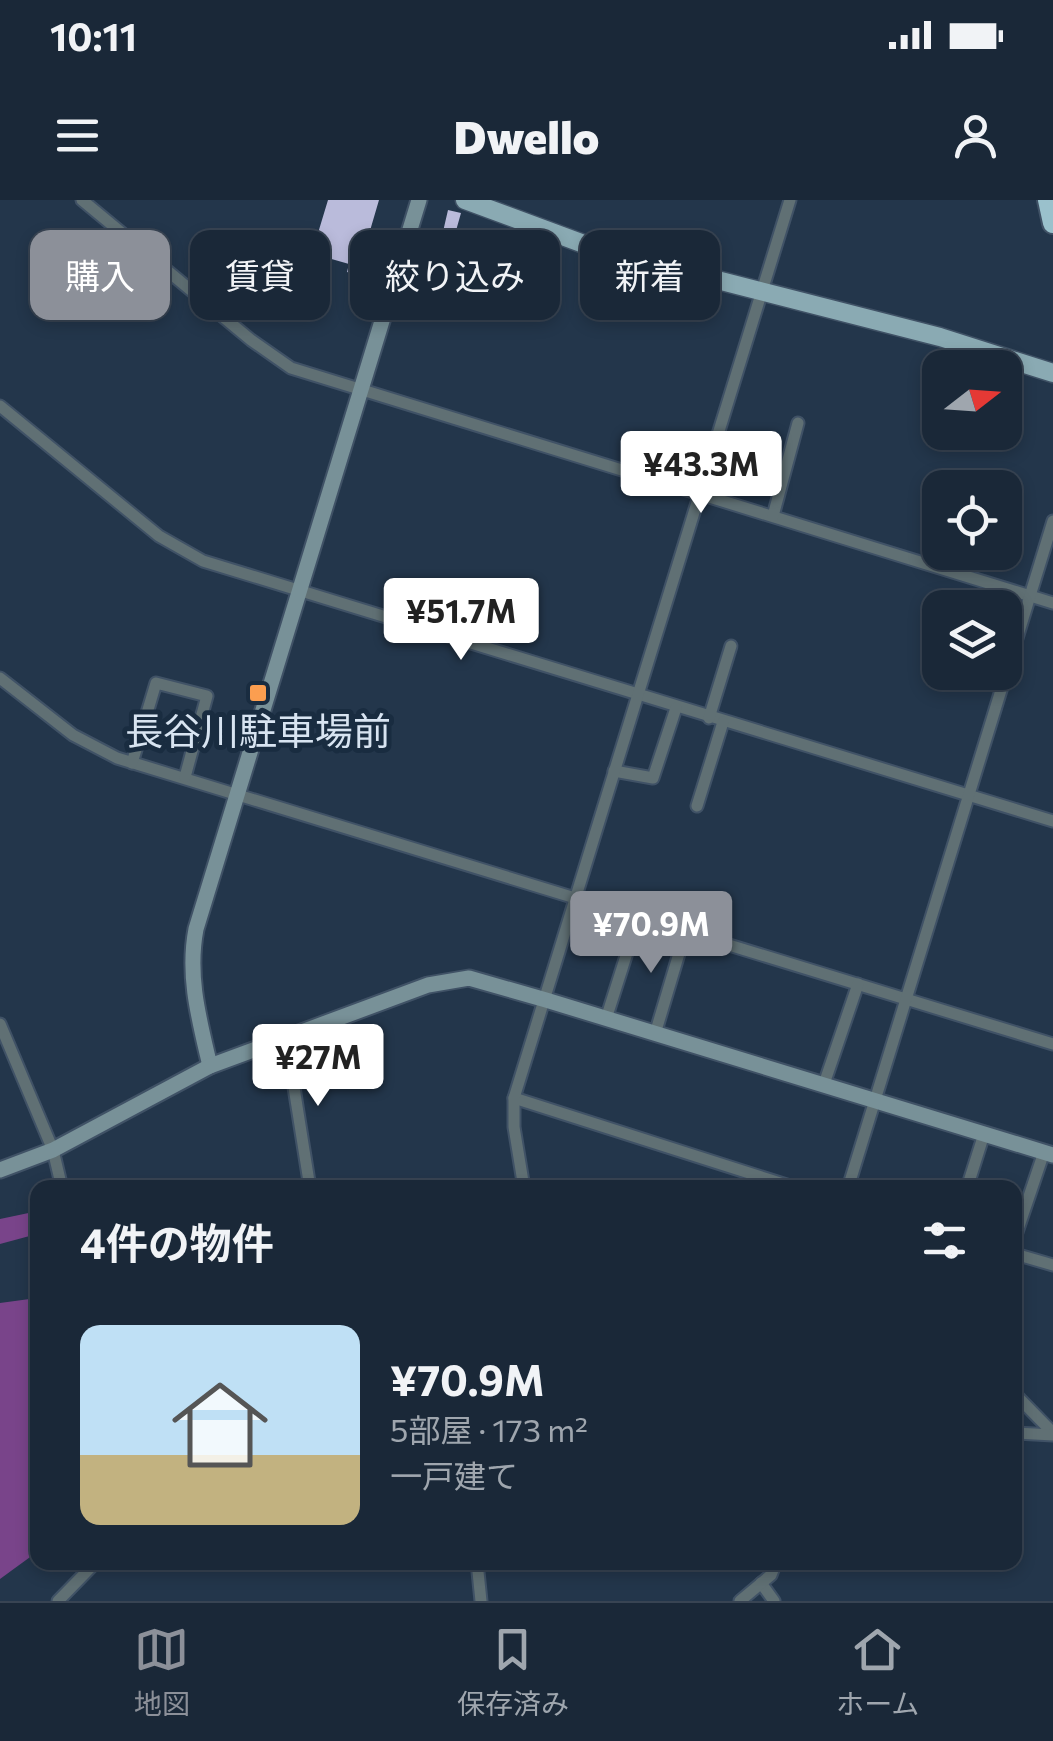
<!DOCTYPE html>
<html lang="ja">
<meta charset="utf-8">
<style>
:root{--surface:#1a2838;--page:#233040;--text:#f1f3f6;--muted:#9fa6ae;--line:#384453;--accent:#8c9099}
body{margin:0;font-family:Commissioner,"Noto Sans JP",sans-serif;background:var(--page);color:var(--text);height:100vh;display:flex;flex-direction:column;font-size:38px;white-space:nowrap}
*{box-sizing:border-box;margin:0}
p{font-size:32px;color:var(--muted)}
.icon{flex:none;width:55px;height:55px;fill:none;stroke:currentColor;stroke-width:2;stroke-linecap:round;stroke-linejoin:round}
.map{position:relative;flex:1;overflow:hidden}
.details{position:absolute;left:30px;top:980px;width:992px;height:390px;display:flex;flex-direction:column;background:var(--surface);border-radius:20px;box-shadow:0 5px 15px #0003,0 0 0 2px var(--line)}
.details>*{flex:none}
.banner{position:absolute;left:30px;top:30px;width:995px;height:90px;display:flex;gap:20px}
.needle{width:65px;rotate:73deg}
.buttons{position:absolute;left:922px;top:150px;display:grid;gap:20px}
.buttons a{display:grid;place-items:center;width:100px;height:100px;border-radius:20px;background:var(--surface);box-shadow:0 5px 15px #0003,0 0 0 2px var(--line);font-size:50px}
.price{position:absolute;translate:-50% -85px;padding:0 22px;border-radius:10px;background:#fff;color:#222;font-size:32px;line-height:65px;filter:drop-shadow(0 2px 5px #0008)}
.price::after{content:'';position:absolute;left:50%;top:60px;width:30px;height:22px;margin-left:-15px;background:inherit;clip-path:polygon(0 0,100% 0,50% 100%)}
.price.active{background:var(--accent);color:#fff}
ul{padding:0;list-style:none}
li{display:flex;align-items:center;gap:30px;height:250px;padding:0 50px}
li+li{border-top:2px solid var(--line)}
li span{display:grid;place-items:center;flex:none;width:280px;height:200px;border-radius:20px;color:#555}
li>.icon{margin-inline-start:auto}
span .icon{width:120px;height:120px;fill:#fffc;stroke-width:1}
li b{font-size:42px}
h2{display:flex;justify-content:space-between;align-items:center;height:120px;padding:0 50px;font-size:42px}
.chip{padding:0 35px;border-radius:20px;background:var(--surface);box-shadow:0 5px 15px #0003,0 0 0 2px var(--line);font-size:35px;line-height:90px}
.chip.active{background:var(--accent);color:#fff}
.status{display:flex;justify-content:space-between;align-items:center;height:70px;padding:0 50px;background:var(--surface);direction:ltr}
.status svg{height:28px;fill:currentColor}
header{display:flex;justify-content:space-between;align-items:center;height:130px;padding:0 50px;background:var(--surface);font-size:45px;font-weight:800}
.tab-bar{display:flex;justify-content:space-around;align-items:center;height:140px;border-top:2px solid var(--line);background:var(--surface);font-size:28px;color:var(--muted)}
.tab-bar a{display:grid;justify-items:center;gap:5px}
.tab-bar .active{color:var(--accent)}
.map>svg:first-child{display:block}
.forest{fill:#79448a}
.building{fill:#babbdb}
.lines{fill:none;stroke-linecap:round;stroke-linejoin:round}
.street-casing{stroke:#405266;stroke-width:15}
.secondary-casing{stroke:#405266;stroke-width:19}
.primary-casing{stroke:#405266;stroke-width:21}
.highway-casing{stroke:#405266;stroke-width:24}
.street{stroke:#607074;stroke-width:11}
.secondary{stroke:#789198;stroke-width:15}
.primary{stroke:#8aaab3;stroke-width:18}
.highway{stroke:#9ac1cc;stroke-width:20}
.poi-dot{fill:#fb9e50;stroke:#192c40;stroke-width:4}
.labels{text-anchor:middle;stroke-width:10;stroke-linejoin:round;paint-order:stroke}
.poi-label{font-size:38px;fill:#d8e4f1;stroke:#192c40}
</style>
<div class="status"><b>10:11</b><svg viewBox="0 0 49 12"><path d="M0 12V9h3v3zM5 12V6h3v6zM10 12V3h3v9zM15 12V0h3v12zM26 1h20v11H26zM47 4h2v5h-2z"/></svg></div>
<header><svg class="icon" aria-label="menu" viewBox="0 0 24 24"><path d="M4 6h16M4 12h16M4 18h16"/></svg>Dwello<svg class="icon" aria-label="person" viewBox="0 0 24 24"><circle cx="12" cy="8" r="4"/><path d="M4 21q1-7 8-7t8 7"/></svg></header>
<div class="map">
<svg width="1053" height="1401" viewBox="0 0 1053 1401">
<rect width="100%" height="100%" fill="#23364b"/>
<g class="forest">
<path d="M38,1011L37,1034L0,1044V1019Z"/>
<path d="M37,1098V1352L0,1379V1103Z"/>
</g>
<g class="building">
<path d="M328,0H379L357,75L347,72L349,64L321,56L324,46L315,43Z"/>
<path d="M448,10L461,13L446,66L425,59L434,33L442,36Z"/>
<path d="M530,46L555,53L540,100L522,94L531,64L525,62Z"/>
<path d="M442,70L480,81L471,109L434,97Z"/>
</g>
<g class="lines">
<defs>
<g id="street">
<path d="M82,0L251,140L291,168L1053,403"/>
<path d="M0,206L159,336L203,361L1053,621"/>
<path d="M773,316L798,223"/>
<path d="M0,478L73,535L117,558L1053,844"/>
<path d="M709,518L731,446"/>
<path d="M132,563L156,483L207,496L185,577"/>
<path d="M614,571L653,578L676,508"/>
<path d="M697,606L723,522"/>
<path d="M606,819L639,715"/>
<path d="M0,824L53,950L62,988"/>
<path d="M655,834L686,730"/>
<path d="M286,837L310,988"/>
<path d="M824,884L858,784"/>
<path d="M514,898L796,988"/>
<path d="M524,988L514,927V898L790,0"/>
<path d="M848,988L1053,321"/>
<path d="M967,988L984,934"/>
<path d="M1015,1038L1044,952"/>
<path d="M1015,1054L1053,1065"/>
<path d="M1015,1194L1053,1233"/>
<path d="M1015,1233L1053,1235"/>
<path d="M477,1362L481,1401"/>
<path d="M761,1383L774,1401"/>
<path d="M58,1401L96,1362"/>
<path d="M740,1401L771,1375L776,1362"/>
</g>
<g id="secondary">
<path d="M210,866C199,819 187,776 196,729L419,0"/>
<path d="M0,970L53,950L210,866L428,785L469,778L546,800L1053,955"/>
</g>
<path id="primary" d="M465,0L600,50L940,137L1053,173"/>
<path id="highway" d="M1048,0L1053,23"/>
</defs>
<use href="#street" class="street-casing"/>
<use href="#secondary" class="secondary-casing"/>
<use href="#primary" class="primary-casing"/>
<use href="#highway" class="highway-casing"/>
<use href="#street" class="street"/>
<use href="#secondary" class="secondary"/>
<use href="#primary" class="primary"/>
<use href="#highway" class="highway"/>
</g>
<rect class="poi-dot" x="248" y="483" width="20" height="20" rx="5"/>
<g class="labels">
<g class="poi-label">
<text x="258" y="545">長谷川駐車場前</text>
</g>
</g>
</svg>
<div class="buttons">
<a><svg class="needle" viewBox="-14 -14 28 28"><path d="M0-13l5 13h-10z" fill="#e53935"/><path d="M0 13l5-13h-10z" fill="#9fa6ae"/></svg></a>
<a><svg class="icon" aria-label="locate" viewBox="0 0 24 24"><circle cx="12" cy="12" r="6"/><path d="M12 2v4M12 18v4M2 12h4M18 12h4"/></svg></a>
<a><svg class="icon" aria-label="layers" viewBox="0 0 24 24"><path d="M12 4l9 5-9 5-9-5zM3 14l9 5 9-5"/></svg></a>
</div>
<b class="price" style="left:701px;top:316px">¥43.3M</b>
<b class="price" style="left:461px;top:463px">¥51.7M</b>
<b class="price active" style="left:651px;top:776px">¥70.9M</b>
<b class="price" style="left:318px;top:909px">¥27M</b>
<div class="banner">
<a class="chip active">購入</a>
<a class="chip">賃貸</a>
<a class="chip">絞り込み</a>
<a class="chip">新着</a>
</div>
<section class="details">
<h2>4件の物件<svg class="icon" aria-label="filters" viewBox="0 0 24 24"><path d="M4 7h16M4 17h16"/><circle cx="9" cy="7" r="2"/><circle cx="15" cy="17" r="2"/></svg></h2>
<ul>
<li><span style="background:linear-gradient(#bfe0f5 65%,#c2b280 0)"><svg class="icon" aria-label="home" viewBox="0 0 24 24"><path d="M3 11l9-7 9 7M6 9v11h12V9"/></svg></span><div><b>¥70.9M</b><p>5部屋 · 173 m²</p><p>一戸建て</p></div></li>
</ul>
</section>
</div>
<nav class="tab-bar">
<a class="active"><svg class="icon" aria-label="map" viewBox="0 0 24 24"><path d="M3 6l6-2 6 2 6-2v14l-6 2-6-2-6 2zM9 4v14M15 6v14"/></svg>地図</a>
<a><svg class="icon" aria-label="saved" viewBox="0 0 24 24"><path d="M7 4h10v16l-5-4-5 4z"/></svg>保存済み</a>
<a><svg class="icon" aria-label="home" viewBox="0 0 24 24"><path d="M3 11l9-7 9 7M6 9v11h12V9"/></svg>ホーム</a>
</nav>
